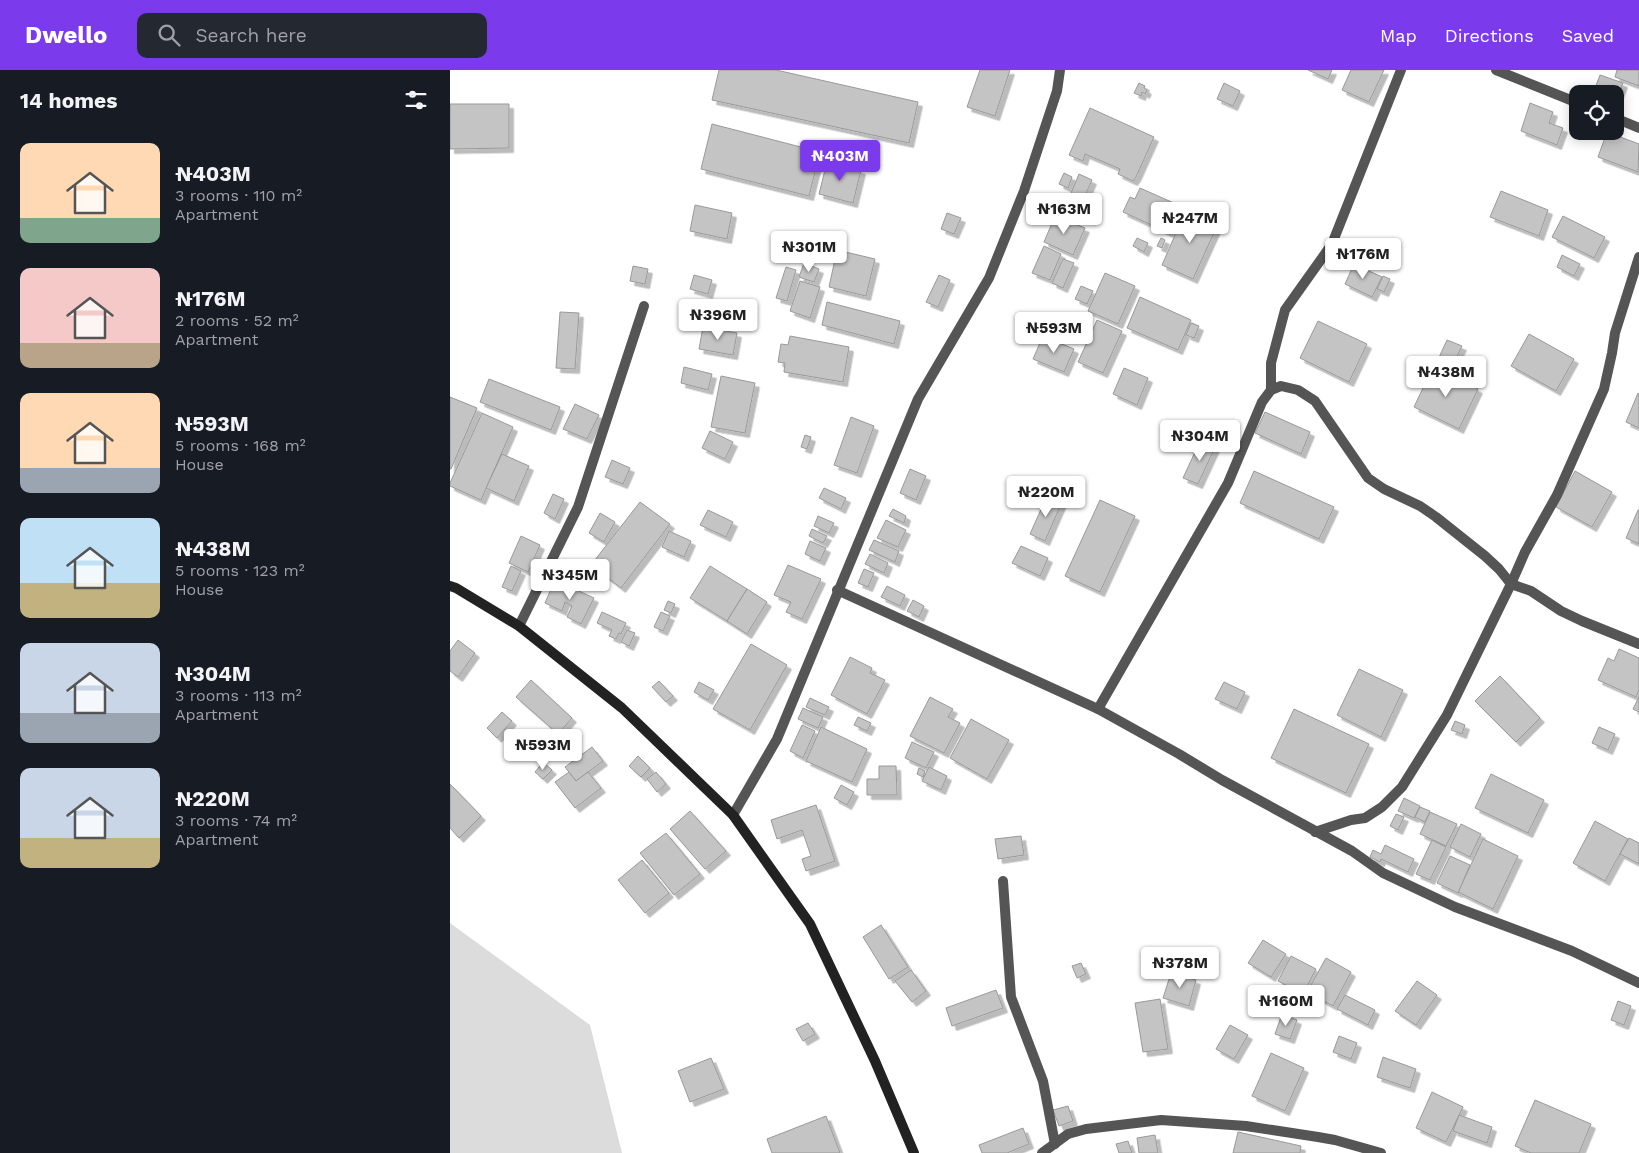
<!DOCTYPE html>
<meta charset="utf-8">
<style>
:root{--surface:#171b24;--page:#242831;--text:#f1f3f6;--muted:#9ea1a6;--accent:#7c3aed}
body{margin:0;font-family:"Work Sans",sans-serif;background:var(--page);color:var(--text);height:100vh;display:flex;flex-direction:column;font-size:19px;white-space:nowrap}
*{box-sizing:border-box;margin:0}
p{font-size:16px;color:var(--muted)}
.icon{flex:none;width:28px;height:28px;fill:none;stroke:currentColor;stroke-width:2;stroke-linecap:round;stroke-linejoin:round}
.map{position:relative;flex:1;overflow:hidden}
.panel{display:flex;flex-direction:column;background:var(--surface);width:450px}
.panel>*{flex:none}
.buttons{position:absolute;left:1119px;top:15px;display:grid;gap:10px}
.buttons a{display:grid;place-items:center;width:55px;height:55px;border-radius:10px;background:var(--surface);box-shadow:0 2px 12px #0003;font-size:25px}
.price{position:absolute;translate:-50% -42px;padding:0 11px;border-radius:5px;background:#fff;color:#222;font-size:16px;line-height:32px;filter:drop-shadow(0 1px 2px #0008)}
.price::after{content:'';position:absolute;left:50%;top:30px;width:15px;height:11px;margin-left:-8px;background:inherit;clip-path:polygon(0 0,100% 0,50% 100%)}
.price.current{background:var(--accent);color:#fff}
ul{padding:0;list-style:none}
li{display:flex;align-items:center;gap:15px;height:125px;padding:0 20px}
li span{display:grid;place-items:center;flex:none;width:140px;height:100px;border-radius:10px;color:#555}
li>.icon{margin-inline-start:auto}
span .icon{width:60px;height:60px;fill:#fffc;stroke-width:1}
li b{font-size:21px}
h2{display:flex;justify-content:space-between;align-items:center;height:60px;padding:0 20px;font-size:21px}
header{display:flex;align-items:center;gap:30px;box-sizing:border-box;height:70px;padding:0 25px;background:var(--accent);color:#fff}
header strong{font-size:24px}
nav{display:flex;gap:28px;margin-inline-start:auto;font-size:18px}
.search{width:350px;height:45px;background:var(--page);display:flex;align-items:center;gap:12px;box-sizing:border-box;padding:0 18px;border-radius:10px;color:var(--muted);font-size:19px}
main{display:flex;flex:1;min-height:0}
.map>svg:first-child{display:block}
.green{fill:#dcdcdc}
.building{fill:#c4c4c4;stroke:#999;filter:url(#shadow)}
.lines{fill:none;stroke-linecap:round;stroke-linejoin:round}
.street{stroke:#555;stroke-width:10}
.secondary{stroke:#222;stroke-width:10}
</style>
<header>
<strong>Dwello</strong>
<div class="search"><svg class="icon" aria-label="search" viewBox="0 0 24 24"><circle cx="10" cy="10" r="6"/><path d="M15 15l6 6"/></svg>Search here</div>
<nav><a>Map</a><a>Directions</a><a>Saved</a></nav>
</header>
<main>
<section class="panel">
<h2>14 homes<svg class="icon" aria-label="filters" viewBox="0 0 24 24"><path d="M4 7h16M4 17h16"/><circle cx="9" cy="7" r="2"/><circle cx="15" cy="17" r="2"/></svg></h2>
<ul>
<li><span style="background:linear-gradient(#ffd9b3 75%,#7fa58c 0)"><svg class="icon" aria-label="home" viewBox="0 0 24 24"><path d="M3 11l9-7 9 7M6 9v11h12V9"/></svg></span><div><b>₦403M</b><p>3 rooms · 110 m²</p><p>Apartment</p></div></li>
<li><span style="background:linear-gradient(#f6c9c9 75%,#b9a48a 0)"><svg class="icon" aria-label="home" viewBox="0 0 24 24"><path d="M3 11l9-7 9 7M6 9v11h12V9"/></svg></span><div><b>₦176M</b><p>2 rooms · 52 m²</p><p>Apartment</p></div></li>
<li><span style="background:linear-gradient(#ffd9b3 75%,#9aa5b1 0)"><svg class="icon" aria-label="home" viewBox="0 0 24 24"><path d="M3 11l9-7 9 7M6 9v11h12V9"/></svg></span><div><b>₦593M</b><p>5 rooms · 168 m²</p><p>House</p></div></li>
<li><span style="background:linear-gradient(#bfe0f5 65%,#c2b280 0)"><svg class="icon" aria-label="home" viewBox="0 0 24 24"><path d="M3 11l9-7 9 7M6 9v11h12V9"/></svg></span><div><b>₦438M</b><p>5 rooms · 123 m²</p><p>House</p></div></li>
<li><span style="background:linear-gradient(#c9d6e8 70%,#9aa5b1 0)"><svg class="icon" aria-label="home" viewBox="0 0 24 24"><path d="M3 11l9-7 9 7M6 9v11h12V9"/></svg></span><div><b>₦304M</b><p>3 rooms · 113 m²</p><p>Apartment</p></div></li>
<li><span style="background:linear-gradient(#c9d6e8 70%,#c2b280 0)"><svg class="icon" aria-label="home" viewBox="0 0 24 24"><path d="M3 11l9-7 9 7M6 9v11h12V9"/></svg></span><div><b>₦220M</b><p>3 rooms · 74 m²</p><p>Apartment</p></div></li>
</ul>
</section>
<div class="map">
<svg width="1189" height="1083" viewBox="0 0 1189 1083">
<defs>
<filter id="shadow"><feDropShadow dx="4.5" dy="4.5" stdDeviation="0" flood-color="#0004"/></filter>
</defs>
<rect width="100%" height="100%" fill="#fff"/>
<path class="green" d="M0,853L140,955L172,1083H0Z"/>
<g class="building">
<path d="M269,0H326L468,32L459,73L262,30Z"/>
<path d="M530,0H560L545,46L517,37Z"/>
<path d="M858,0H882L878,9Z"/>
<path d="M901,0H934L919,32L892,20Z"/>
<path d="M1167,0H1189V16L1165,7Z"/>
<path d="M1150,5L1173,13L1167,29L1165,28V24H1153L1144,21Z"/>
<path d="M689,13L695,16L694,18L697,20L695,24L692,22L691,26L684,23Z"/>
<path d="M774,13L790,21L783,36L767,29Z"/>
<path d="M1080,33L1103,42L1099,53L1113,58L1107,75L1071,61Z"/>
<path d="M0,34H59V78L0,79Z"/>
<path d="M640,38L704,67L686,107L683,111L668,104L670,99L635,84L633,91L619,85Z"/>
<path d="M262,54L370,82L359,126L251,99Z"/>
<path d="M1157,62L1189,74L1188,102L1148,87Z"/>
<path d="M377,92L411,100L403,133L369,124Z"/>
<path d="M614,103L622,107L618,118L609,114Z"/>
<path d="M629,104L642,110L634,128L621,123Z"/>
<path d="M690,118L726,134L721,145L726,147L719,163L673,142L680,127L685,129Z"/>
<path d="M1051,121L1098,140L1089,166L1040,147Z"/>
<path d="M606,125L627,135L620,151L598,141Z"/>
<path d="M245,135L282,143L277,169L240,161Z"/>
<path d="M736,140L768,154L743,209L712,195Z"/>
<path d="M497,143L511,148L504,164L491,159Z"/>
<path d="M605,146L635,158L623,185L594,172Z"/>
<path d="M1113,146L1155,167L1144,188L1102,167Z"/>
<path d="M687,168L698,173L694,182L683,176Z"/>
<path d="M711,168L715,170L712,178L707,176Z"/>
<path d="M594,176L611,184L600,210L582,203Z"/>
<path d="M387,180L425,189L416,226L379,217Z"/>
<path d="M1112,185L1130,194L1124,206L1107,197Z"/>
<path d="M613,189L624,193L613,218L602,213Z"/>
<path d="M354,193L369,199L364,212L349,207Z"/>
<path d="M904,194L932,207L922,227L895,214Z"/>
<path d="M183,196L198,199L195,214L180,211Z"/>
<path d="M336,197L346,200L337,231L326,228Z"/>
<path d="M655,203L685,216L668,254L638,241Z"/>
<path d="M244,205L262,210L258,224L240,219Z"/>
<path d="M489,205L500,210L488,237L476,232Z"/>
<path d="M933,206L940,209L934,222L927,219Z"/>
<path d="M350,211L370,217L360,248L340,241Z"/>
<path d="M631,216L643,221L637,234L625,229Z"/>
<path d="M690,227L741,250L728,280L677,258Z"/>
<path d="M377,232L450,251L444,274L372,255Z"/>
<path d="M110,242L129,243L125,299L106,298Z"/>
<path d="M647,250L672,261L653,303L628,292Z"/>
<path d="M868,251L917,274L899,312L850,288Z"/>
<path d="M741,253L749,256L744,268L736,265Z"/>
<path d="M253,257L287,263L283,285L249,279Z"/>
<path d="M1079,264L1124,289L1106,321L1061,296Z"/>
<path d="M340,266L399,277L393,312L334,302L335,293L328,292L331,274L338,275Z"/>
<path d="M593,266L624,279L614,302L583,289Z"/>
<path d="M997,270L1012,276L999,303L985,296Z"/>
<path d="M234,297L262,304L258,320L231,313Z"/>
<path d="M983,297L1028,319L1009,359L964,337Z"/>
<path d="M674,298L698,308L687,335L663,324Z"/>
<path d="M271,306L305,313L295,363L261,357Z"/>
<path d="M39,309L110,337L101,360L30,332Z"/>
<path d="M1188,323L1189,324V358L1176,352Z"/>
<path d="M0,327L27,338L1,399H0Z"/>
<path d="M125,334L149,345L137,369L113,359Z"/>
<path d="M815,342L860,362L851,384L805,363Z"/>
<path d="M32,343L63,357L31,430L0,416V413Z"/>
<path d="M401,347L424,356L407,403L384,395Z"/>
<path d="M260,361L283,372L275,389L252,378Z"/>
<path d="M355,365L361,367L357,379L351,377Z"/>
<path d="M751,369L766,375L748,414L733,408Z"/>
<path d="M52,384L79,396L64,431L36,418Z"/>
<path d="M162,390L180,398L173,414L155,407Z"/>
<path d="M460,399L476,406L466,430L450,423Z"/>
<path d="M804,401L884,437L869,469L790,433Z"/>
<path d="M1125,401L1162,422L1142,457L1106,437Z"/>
<path d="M374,418L396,428L391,439L369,428Z"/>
<path d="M103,424L114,429L105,449L94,443Z"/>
<path d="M597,426L612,432L595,471L580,464Z"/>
<path d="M650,430L685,446L650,522L615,506Z"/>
<path d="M190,432L220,454L171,518L141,495Z"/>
<path d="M443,439L456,446L454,453L439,446Z"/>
<path d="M258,440L283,452L276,467L250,455Z"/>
<path d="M1188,440H1189V474L1176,468Z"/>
<path d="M150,443L165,452L154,472L139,463Z"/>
<path d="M368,446L384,453L379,463L364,456Z"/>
<path d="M436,450L456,460L448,477L427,468Z"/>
<path d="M362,459L377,466L373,473L359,466Z"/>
<path d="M219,461L241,471L234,487L212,477Z"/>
<path d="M71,466L90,475L78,502L59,493Z"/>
<path d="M424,470L449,481L445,492L419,480Z"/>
<path d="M360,471L376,478L370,491L355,484Z"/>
<path d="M571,476L598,488L590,506L562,493Z"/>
<path d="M420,484L438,493L434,503L415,494Z"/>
<path d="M338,495L371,509L352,549L336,542L341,532L324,525Z"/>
<path d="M61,496L71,501L62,521L52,517Z"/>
<path d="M260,496L297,519L277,551L240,528Z"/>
<path d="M414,499L424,503L418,517L408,513Z"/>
<path d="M105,510L144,528L131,554L117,547L122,536L115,532L112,541L95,533Z"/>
<path d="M437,516L455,525L450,536L431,527Z"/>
<path d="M297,519L317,532L297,564L277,551Z"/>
<path d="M463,530L474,536L469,547L457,541Z"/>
<path d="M218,531L225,534L221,543L214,540Z"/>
<path d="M152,542L176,553L171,564L169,563L166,569L159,566L162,560L147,553Z"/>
<path d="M211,542L220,546L213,561L204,557Z"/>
<path d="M177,560L185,563L179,576L171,572Z"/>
<path d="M8,570L25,583L8,607L0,601V581Z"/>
<path d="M301,574L337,595L300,660L263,639Z"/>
<path d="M1169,579L1189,588V620L1186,627L1148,610L1158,588L1164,591Z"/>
<path d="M400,587L422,598L420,603L435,610L417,644L381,625Z"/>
<path d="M909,599L953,620L931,667L887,645Z"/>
<path d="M1050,606L1090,648L1066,672L1025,631Z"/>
<path d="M81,610L122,648L108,664L66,627Z"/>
<path d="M209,611L223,626L216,632L202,617Z"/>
<path d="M249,612L264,620L258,630L244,622Z"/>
<path d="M774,612L795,622L787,639L765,629Z"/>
<path d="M480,627L503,639L498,647L510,653L494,683L460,666Z"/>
<path d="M1189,627V642L1183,639Z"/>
<path d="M360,628L379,637L375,645L356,637Z"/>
<path d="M353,638L373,647L368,658L348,649Z"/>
<path d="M844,639L919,674L896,723L821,688Z"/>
<path d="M52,642L62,651L47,668L37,658Z"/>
<path d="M408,647L421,653L417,661L404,655Z"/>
<path d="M521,649L559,670L537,709L500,688Z"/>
<path d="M1005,651L1015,655L1012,664L1001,660Z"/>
<path d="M352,655L365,661L353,688L340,681Z"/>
<path d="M371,657L417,679L402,712L356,691Z"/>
<path d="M1149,657L1165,664L1158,680L1142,673Z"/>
<path d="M462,672L484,682L476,698L455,688Z"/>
<path d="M142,677L153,691L126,711L115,697Z"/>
<path d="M188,686L200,698L191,707L179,696Z"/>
<path d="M93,692L102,700L93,709L85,702Z"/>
<path d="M429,696H446L447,725H417V709H429Z"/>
<path d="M479,697L497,706L491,720L472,711Z"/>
<path d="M469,698L475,701L473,707L467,704Z"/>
<path d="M119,702L126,711L138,702L151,718L125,738L105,712Z"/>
<path d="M206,702L216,714L207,722L197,709Z"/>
<path d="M1041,704L1094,730L1078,763L1025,738Z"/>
<path d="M0,714L31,746L9,768L0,758Z"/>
<path d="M391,715L404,722L397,735L384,728Z"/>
<path d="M954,728L970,736L964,748L948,741Z"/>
<path d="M366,735L385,791L356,801L352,789L361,786L352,760L327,769L321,750Z"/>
<path d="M970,737L980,741L975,752L965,747Z"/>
<path d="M240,741L276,781L255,799L220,759Z"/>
<path d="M980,742L1007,754L996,776L970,764Z"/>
<path d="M946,744L954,747L948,760L940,756Z"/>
<path d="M1145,751L1178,769L1155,811L1123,793Z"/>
<path d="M1011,754L1031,764L1020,787L1000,777Z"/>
<path d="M216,763L250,804L224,825L190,783Z"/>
<path d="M571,766L574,785L548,789L545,769Z"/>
<path d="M1179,768L1189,773V794L1170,784Z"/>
<path d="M1033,769L1068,786L1043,839L1008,822Z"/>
<path d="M982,770L996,777L980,810L966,804Z"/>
<path d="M935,775L964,789L958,802L931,789L930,792L920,787L923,780L931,784Z"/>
<path d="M1000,786L1020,795L1008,823L987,813Z"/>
<path d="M192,790L219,823L195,843L168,810Z"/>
<path d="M431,855L458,897L439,909L413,867Z"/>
<path d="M813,870L836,884L821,907L798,893Z"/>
<path d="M841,886L866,899L853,924L828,911Z"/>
<path d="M876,888L901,902L883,936L857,922Z"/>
<path d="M631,893L636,904L627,908L622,896Z"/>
<path d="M461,900L476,921L462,932L445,911Z"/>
<path d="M721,903L746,910L739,936L713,928Z"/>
<path d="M967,911L987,925L966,955L945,941Z"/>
<path d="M546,920L553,938L502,956L496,938Z"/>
<path d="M895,925L925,940L918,955L887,939Z"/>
<path d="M710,929L718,979L693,982L685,933Z"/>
<path d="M1168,931L1181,936L1174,955L1161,950Z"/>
<path d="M832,944L847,950L840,969L825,964Z"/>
<path d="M358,953L365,964L353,971L346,959Z"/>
<path d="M780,955L798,965L784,989L766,979Z"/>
<path d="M889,966L907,973L901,989L883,982Z"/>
<path d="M821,983L854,998L835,1041L802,1026Z"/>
<path d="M933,987L966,999L960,1018L927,1007Z"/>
<path d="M261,988L274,1019L240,1032L228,1001Z"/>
<path d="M982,1022L1013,1037L996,1072L966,1058Z"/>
<path d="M1085,1030L1141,1054L1129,1083H1081L1065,1076Z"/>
<path d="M618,1036L623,1051L609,1056L603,1040Z"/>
<path d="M1009,1045L1042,1057L1037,1073L1003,1061Z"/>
<path d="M376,1046L390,1083H322L317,1069Z"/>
<path d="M573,1058L579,1074L557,1083H532L529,1075Z"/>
<path d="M788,1062L851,1076L850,1083H783Z"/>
<path d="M705,1065L708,1083H689L687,1068Z"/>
<path d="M678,1071L682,1083H669L666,1074Z"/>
</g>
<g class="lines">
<g class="street">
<path d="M1046,0L1128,33"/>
<path d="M1165,48L1189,58"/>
<path d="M821,320V293L835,240L882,174L951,0"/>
<path d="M387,520L648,639L729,684L772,710L902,781L933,803L1005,837L1122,881L1189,913"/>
<path d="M69,556L128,437L194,236"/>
<path d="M648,639L778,413L812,332L821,320L831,316L848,320L865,331L918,408L934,419L970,436L986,447L1035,486L1049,499L1061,514L1081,521L1111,541L1132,551L1189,574"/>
<path d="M283,745L327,669L468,329L539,208L574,121L607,21L610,0"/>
<path d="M865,762L901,750L915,748L932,737L952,717L997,645L1061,514L1075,482L1107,425L1154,319L1162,283L1165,263L1189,187"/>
<path d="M553,811L561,927L593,1011L605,1074"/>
<path d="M592,1083L618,1064L636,1059L711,1050L796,1056L868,1067L885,1070L931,1083"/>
</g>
<path class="secondary" d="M0,516L6,518L69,556L172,638L283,745L360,854L425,991L464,1083"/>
</g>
</svg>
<div class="buttons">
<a><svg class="icon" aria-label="locate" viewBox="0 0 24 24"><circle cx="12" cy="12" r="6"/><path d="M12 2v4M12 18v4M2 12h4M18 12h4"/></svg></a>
</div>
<b class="price current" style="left:390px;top:112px">₦403M</b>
<b class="price" style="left:614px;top:165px">₦163M</b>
<b class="price" style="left:740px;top:174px">₦247M</b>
<b class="price" style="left:359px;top:203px">₦301M</b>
<b class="price" style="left:913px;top:210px">₦176M</b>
<b class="price" style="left:268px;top:271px">₦396M</b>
<b class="price" style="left:604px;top:284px">₦593M</b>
<b class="price" style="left:996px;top:328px">₦438M</b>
<b class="price" style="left:750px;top:392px">₦304M</b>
<b class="price" style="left:596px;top:448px">₦220M</b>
<b class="price" style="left:120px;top:531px">₦345M</b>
<b class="price" style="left:93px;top:701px">₦593M</b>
<b class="price" style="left:730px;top:919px">₦378M</b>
<b class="price" style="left:836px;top:957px">₦160M</b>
</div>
</main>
